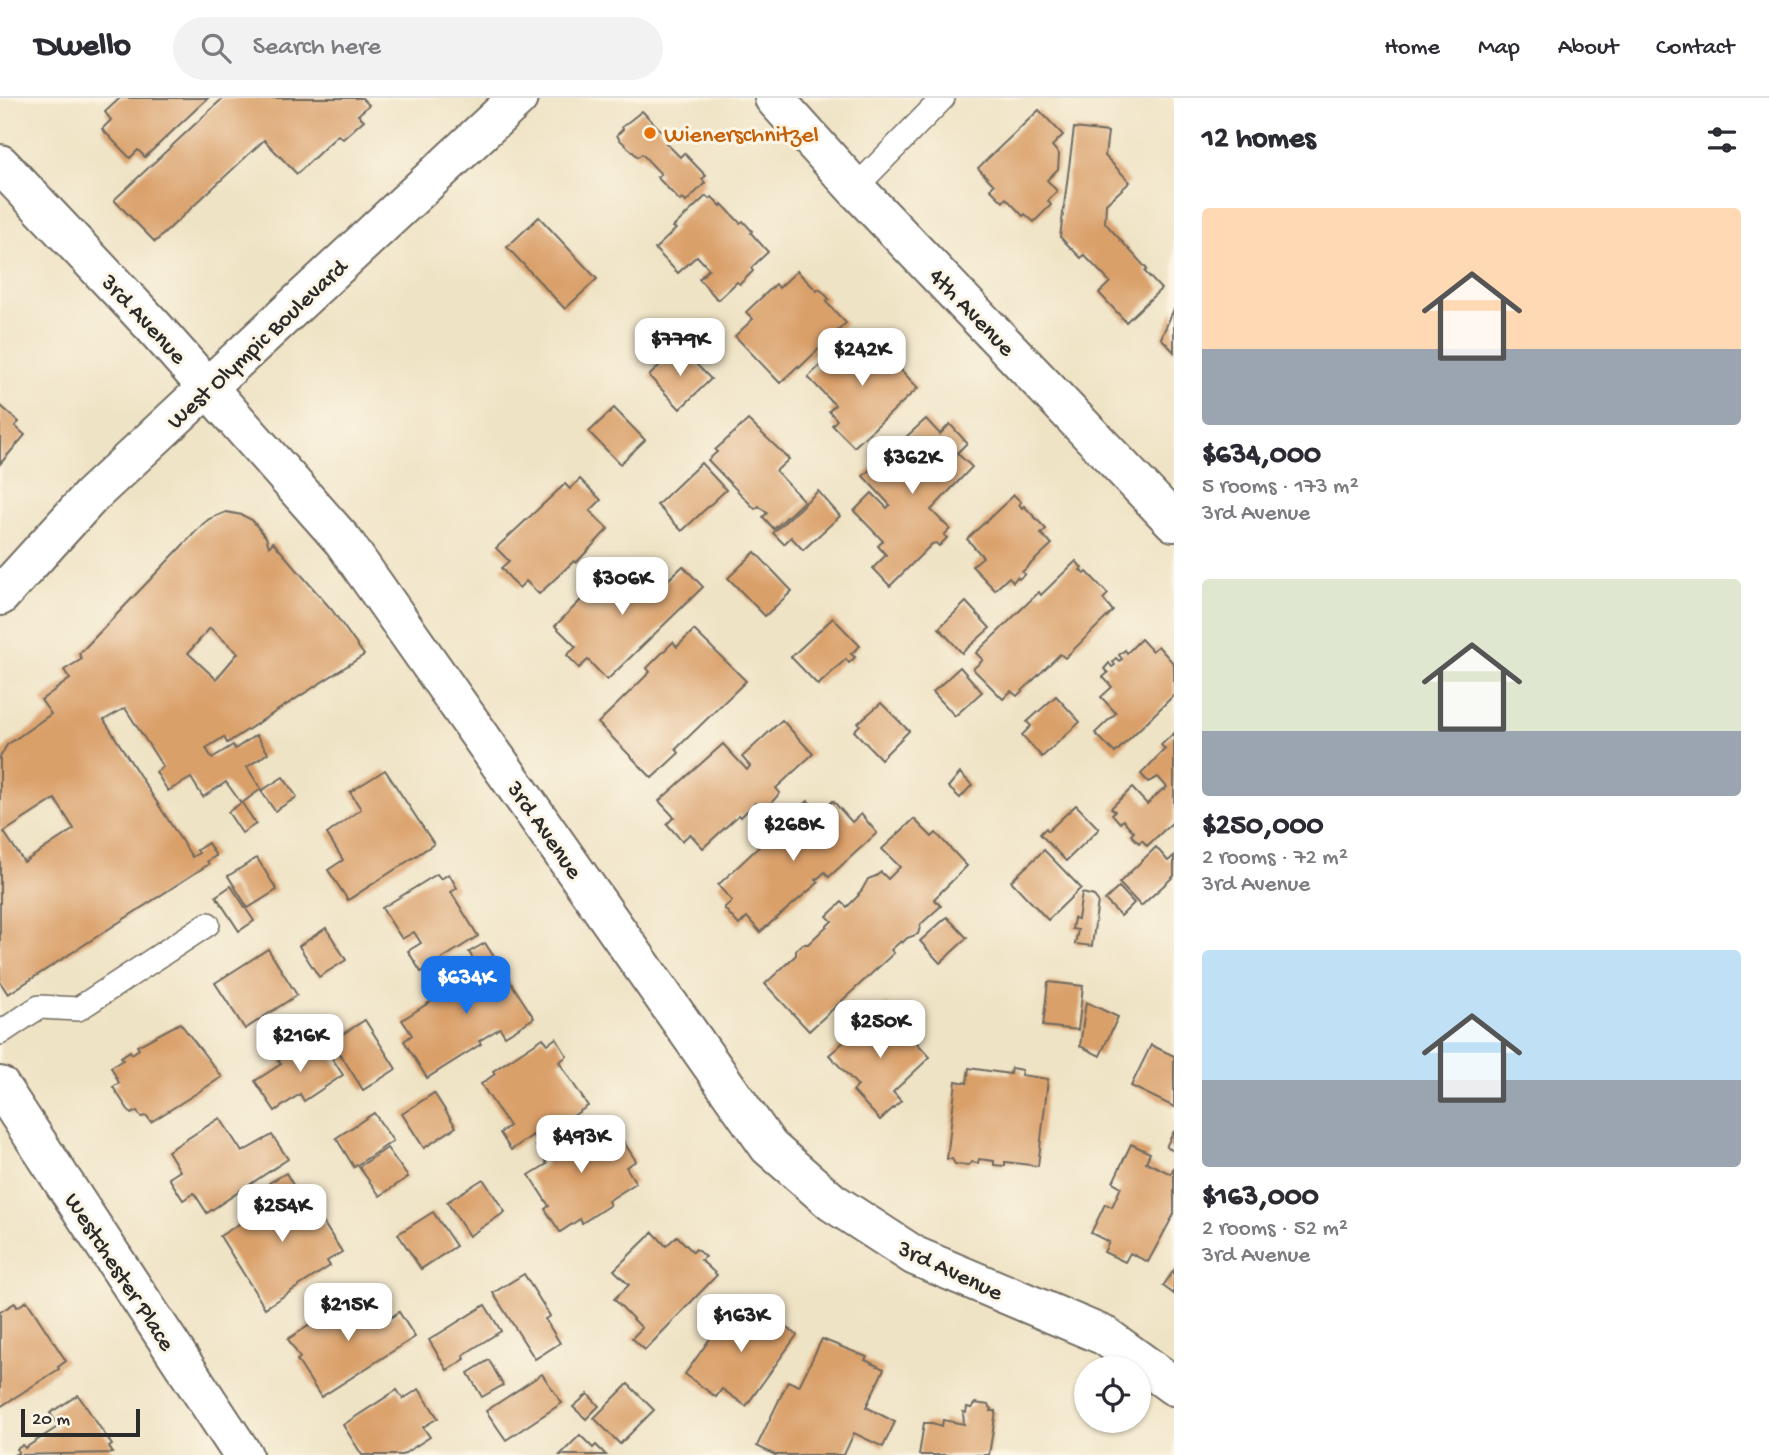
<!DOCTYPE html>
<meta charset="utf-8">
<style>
:root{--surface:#fff;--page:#f2f2f3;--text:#2b2b33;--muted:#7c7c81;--line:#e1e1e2;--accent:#1a73e8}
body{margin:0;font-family:"Gochi Hand",sans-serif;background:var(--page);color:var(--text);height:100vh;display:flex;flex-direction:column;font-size:26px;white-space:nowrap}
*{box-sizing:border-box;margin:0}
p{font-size:23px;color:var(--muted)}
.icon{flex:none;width:38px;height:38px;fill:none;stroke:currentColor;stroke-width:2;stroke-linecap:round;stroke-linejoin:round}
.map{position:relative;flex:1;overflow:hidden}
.sheet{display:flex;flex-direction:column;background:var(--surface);width:595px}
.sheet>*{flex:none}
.buttons{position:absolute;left:1074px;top:1258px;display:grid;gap:14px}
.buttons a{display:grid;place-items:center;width:77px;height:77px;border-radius:50%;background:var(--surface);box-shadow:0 2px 5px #0004;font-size:35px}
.scale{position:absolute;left:21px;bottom:18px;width:119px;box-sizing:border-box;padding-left:7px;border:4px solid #2b2b2b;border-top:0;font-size:19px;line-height:24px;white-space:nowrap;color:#2b2b2b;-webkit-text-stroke:5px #fcf5e5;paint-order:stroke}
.price{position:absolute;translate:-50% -60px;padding:0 16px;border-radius:14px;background:#fff;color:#222;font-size:23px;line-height:46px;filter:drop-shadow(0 2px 4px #0008)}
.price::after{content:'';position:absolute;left:50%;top:42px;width:21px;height:16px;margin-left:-10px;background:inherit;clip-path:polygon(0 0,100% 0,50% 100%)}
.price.active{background:var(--accent);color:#fff}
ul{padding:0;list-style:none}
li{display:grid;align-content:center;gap:14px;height:371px;padding:0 28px}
li span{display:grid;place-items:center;height:217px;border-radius:7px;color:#555}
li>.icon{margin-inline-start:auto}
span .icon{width:126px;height:126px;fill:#fffc;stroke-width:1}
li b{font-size:30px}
h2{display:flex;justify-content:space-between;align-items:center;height:84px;padding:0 28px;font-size:30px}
header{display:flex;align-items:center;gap:42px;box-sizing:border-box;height:98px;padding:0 35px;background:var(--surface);border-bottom:2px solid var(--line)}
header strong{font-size:33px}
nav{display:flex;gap:38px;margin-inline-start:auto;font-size:24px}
.search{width:490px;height:63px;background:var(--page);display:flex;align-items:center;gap:18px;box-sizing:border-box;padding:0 24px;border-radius:38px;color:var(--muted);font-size:26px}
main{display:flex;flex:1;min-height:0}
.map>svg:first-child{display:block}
.building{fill:#daa06b;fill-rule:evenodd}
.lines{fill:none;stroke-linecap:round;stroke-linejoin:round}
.lane-casing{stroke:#706b61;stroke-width:26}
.street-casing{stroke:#706b61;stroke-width:42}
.primary-casing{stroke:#706b61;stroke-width:42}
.lane{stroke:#fff;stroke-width:23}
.street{stroke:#fff;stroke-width:38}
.primary{stroke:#fff;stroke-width:38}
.food-dot{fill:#e8710a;stroke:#fcf5e5;stroke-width:2.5}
.labels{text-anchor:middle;stroke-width:6;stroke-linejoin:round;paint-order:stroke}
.food-label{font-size:24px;fill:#c56008;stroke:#fcf5e5;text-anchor:start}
.street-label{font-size:24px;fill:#2b2b2b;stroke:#fcf5e5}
</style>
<header>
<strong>Dwello</strong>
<div class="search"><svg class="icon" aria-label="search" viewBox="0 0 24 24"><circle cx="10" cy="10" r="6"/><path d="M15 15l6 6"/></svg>Search here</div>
<nav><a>Home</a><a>Map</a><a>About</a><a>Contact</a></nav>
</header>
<main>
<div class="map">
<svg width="1174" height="1357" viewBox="0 0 1174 1357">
<rect width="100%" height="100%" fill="#fcf5e5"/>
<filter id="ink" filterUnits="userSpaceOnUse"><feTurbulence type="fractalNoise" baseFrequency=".0143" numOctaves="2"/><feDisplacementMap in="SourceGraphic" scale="14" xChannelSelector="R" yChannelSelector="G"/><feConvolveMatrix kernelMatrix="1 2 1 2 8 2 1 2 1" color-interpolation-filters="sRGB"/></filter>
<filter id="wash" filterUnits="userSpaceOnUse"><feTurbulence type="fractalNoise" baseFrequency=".00686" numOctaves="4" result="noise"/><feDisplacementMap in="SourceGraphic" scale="28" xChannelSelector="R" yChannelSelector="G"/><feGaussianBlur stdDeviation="1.57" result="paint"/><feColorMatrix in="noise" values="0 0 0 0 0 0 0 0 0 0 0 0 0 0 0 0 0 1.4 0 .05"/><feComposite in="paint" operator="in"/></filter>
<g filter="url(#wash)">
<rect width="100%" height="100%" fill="#efe3c5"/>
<g id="blocks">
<g class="building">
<path d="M120,0H208L145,59L138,52L130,60L102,31L111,22L105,14Z"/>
<path d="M223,0H362L369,7L358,17L364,22L343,41L338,37L297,76L264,42L155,144L114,102Z"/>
<path d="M1039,12L1063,37L1052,48L1059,56L1058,71L1047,82L1057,93L1048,103L1051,107L1034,124L1025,116L1023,118L1006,100L1003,104L990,91L994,87L978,70Z"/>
<path d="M642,13L670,42L666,45L680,59L684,55L706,78L702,81L705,85L686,104L682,100L680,103L657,79L661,76L642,56L638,59L619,41L617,37L623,31L622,29Z"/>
<path d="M1074,30L1108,34L1105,58L1130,84L1106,106L1105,125L1147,171L1145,174L1161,191L1126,224L1099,195L1110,184L1084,157L1081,160L1060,139Z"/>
<path d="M706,98L709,101L712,99L721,108L722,106L740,125L743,123L752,133L751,135L768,154L751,170L753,173L740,186L737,184L718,202L699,181L709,171L697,158L678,175L655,151L676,131L673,129Z"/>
<path d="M539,119L597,181L565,211L507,149Z"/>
<path d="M797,173L817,193L819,191L823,194L829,201L826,204L846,225L799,270L798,268L780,285L735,238L753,221L746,214L776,186L779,190Z"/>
<path d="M1174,211V254L1161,240Z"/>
<path d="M869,238L918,290L854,349L832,327L837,322L829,313L835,307L808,279L849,240L858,249Z"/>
<path d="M677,250L680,253L681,251L711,281L680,311L649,278Z"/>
<path d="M0,307L19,324L15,328L25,337L0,366Z"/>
<path d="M614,310L645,342L620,366L589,334Z"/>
<path d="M926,321L940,336L950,326L967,345L957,355L972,369L931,412L950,431L944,437L947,440L939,448L936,445L932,446L890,488L873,470L886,457L878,448L883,443L854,413L872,395L887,410L890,407L863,378Z"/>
<path d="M748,322L789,361L776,373L804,403L774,431L763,419L767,415L759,408L755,411L708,362L717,354L715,352Z"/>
<path d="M701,365L726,392L682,433L657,407Z"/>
<path d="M580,381L601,402L590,413L608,431L576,465L574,463L539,496L526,483L519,490L501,470L509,463L496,450L565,386L570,391Z"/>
<path d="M818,393L840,418L803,452L791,439L784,446L773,435Z"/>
<path d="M1014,397L1021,404L1019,406L1022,410L1024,408L1046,431L1041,436L1052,446L1022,474L1025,476L1019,481L1017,479L1013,484L1009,479L995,492L972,468L983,459L967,441Z"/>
<path d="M226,414L242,417L252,422L266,439L269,449L273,444L332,512L364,557L227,645L224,639L206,650L212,660L233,647L235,651L256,637L268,655L247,669L261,691L242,705L256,726L242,735L228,714L241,705L226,684L203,699L191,680L168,693L156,674L163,669L125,610L104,622L192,759L199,755L197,752L208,745L216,758L207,763L209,766L8,896L0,884V659L7,647L51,616L41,602L70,581L64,572L82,561L79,556L202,427L209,421ZM210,530L238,555L216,581L188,555ZM55,701L74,731L24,764L4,734Z"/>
<path d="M755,454L792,493L765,518L728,480Z"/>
<path d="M1076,463L1082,470L1080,472L1085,476L1087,474L1108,496L1103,501L1113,513L1065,560L1060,556L1017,598L1011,593L1003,601L973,571L983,562L976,555L1039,494L1041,497Z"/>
<path d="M611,465L632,485L642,475L658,491L683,468L703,489L607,582L588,562L579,570L567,557L576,549L555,528L592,491L588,487Z"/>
<path d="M966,504L990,530L962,555L939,530Z"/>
<path d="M833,520L860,548L851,556L855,559L849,565L846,561L818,587L791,559Z"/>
<path d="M694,532L746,583L676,651L679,655L652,680L598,625L650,574L647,570L673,544L677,549Z"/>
<path d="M1141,541L1152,553L1158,548L1174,566V597L1115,655L1095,635L1116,615L1101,599L1112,589L1103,579L1108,575L1104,571L1109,565L1112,569L1115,567L1113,564L1116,560L1119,563L1122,561L1119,557L1125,552L1127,555Z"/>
<path d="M960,569L982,594L955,618L933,594Z"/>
<path d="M1056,598L1080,624L1042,659L1022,637L1031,628L1027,624Z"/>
<path d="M881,605L909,633L881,661L854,633L860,627L858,625Z"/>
<path d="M782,622L813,656L776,690L780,695L763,714L755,705L741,719L739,717L703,750L690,736L682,743L667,726L674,719L659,703L723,646L747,672L750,668L742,659Z"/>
<path d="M1174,635V723L1147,748L1142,742L1139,745L1131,737L1134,734L1123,722L1120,725L1112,716L1115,713L1111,710L1132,690L1147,706L1163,691L1164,692L1167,689L1158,679L1148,684L1141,676L1165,651L1161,647Z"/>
<path d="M385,672L434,746L348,802L328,772L343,762L327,736L361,711L350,694Z"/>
<path d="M960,675L972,687L960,700L948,689Z"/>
<path d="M283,679L297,699L275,713L261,693Z"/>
<path d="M808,703L819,715L833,703L852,724L861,716L877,735L829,779L825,774L816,782L819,784L760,834L747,819L739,827L724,810L732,803L718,787Z"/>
<path d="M1076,707L1099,731L1066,763L1040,736L1046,730L1048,733Z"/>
<path d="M914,721L932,739L936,735L967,768L934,801L941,808L921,826L918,836L907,840L902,845L901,843L891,852L894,855L809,933L765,886L796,857V852L803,846H808L832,823L827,818L842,804L847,809L859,797L858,796L862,792L868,781L876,778L881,774L888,781L900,769L882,751Z"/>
<path d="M1156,749L1168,763L1174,758V778L1141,808L1119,785Z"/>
<path d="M1044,752L1081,790L1048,822L1011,783Z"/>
<path d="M257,760L277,792L248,810L228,778Z"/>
<path d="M437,776L441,781L449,776L457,790L451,794L478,838L421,874L408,853L421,845L414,834L402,841L382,810Z"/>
<path d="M231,788L254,823L239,833L216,798Z"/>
<path d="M1119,789L1134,805L1121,818L1105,802Z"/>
<path d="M1082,795L1094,798L1098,803L1092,848L1075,846L1078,832L1072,831L1074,820L1078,821Z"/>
<path d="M947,819L967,840L940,865L920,843Z"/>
<path d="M326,830L346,862L319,879L299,848Z"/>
<path d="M485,845L534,920L505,938L500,930L479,943L481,946L427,980L404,943L412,937L402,922L480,872L469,854Z"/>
<path d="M268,851L297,897L245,931L215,885Z"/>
<path d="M1048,884L1083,888L1078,932L1043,928Z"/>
<path d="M1086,904L1118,919L1100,958L1080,948Z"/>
<path d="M887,906L905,926L902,929L930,959L893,994L901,1003L880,1022L853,993L858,988L829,957Z"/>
<path d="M365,922L396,971L363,992L332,943Z"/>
<path d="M180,925L222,979L151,1024L147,1018L141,1019L137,1013L131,1016L113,989L119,985L111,969L123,962L121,959L130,953L132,956L139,951L137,948Z"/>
<path d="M317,937L343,977L304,1003L300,996L275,1013L255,983L281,966L278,963Z"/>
<path d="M543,940L548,946L556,940L567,958L559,964L588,1008L536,1042L533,1037L511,1052L500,1035L509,1028L481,986L495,976L493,973Z"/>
<path d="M1151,947L1174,958V1009L1131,988Z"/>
<path d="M969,970L1010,976L1011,970L1022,972L1021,977L1048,981L1038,1068L1005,1064V1068L994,1067V1063L979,1061L978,1065L971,1064L969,1067L955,1066L952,1061H947L956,983L967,985Z"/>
<path d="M434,995L456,1029L424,1050L402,1016Z"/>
<path d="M374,1015L393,1043L354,1069L336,1040Z"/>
<path d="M220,1020L242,1054L272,1037L288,1061L207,1115L194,1095L183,1102L169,1080L180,1073L168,1053Z"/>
<path d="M570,1026L581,1043L601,1031L610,1046L621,1040L636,1063L626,1069L636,1085L608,1103L610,1107L582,1125L580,1121L560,1134L545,1111L549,1108L529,1077L547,1066L536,1048Z"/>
<path d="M1174,1033V1053L1166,1049Z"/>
<path d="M1131,1046L1150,1055L1146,1064L1171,1076L1174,1069V1116L1148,1164L1130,1155L1125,1164L1104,1154L1109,1144L1091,1135L1105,1106L1112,1109L1121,1089L1113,1084Z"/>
<path d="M387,1050L408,1079L380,1098L359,1069Z"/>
<path d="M286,1075L296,1092L301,1089L342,1154L327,1163L330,1168L265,1210L220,1138L280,1100L269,1085Z"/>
<path d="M483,1081L505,1114L469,1138L447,1104Z"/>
<path d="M433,1114L456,1148L421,1171L398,1136Z"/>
<path d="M653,1134L666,1148L677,1138L693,1154L696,1151L705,1159L701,1162L717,1177L645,1252L632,1240L642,1230L614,1201L629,1187L614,1172Z"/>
<path d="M1174,1172V1196L1163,1188Z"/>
<path d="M524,1176L550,1218L545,1221L560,1245L535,1261L493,1195Z"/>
<path d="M370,1196L383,1220L388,1217L390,1220L399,1214L415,1239L321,1299L297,1262L300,1260L288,1241L343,1206L346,1211Z"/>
<path d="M27,1203L66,1263L58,1269L59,1271L0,1309V1214L15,1205L17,1209Z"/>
<path d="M750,1204L797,1237L746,1308L722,1291L716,1299L685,1276L729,1214L739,1221Z"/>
<path d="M485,1207L501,1233L463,1257L465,1261L447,1272L429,1242Z"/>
<path d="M822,1241L867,1259L865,1262L884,1271L866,1309L895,1324L883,1349L854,1335L844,1357H775L757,1348L788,1283L799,1288Z"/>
<path d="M489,1262L503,1287L482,1299L468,1275Z"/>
<path d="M542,1276L562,1305L506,1342L486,1313Z"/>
<path d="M628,1286L654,1312L620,1346L594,1320Z"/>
<path d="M419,1291L438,1320L423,1329L430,1339L402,1357H362L343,1327L397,1292L403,1301Z"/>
<path d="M588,1296L599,1308L586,1321L573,1309Z"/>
<path d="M78,1297L112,1347L109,1349L113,1355L14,1357L19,1354L17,1351L23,1347L25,1350L59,1328L50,1315Z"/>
<path d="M975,1305L988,1307L992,1311L991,1313H996L989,1357H919L924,1325H932L942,1328L943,1322L964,1326L963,1314L966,1315L967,1309L971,1310Z"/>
<path d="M580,1337L593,1350L596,1347L606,1357H560Z"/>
</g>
</g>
</g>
<g filter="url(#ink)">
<use href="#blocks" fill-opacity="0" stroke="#706b61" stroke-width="2"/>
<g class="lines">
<defs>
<g id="lane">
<path d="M855,90L943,0"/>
<path d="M0,935L39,909L78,911L208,826"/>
</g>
<g id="street">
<path d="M774,0L855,90L1174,424"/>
<path d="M0,66L153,228L344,444L769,1049L832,1104L915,1158L1105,1238L1174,1288"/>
<path d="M0,988L243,1357"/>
</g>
<path id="primary" d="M0,498L91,398L518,0"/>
</defs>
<use href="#lane" class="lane-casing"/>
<use href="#street" class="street-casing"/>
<use href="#primary" class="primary-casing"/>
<use href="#lane" class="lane"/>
<use href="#street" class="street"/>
<use href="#primary" class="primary"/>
</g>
</g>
<circle class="food-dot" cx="650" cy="35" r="7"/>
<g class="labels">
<g class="food-label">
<text x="664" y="43">Wienerschnitzel</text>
</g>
<g class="street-label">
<text transform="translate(973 213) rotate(46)" y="8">4th Avenue</text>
<text transform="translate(145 220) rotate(47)" y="8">3rd Avenue</text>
<text transform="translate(256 245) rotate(-43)" y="8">West Olympic Boulevard</text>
<text transform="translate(546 731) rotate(55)" y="8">3rd Avenue</text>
<text transform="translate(951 1171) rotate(25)" y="8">3rd Avenue</text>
<text transform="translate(121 1173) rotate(57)" y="8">Westchester Place</text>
</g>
</g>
</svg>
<div class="buttons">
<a><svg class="icon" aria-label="locate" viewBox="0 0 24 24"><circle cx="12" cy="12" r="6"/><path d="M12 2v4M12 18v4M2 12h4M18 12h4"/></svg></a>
</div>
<div class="scale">20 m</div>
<b class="price" style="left:680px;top:280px">$779K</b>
<b class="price" style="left:862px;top:290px">$242K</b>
<b class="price" style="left:912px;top:398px">$362K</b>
<b class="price" style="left:622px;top:519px">$306K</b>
<b class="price" style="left:793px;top:765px">$268K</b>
<b class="price active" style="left:466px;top:918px">$634K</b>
<b class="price" style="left:880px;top:962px">$250K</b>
<b class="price" style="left:300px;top:976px">$216K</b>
<b class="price" style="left:581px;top:1077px">$493K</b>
<b class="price" style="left:282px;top:1146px">$254K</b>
<b class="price" style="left:348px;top:1245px">$215K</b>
<b class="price" style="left:741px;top:1256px">$163K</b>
</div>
<section class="sheet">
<h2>12 homes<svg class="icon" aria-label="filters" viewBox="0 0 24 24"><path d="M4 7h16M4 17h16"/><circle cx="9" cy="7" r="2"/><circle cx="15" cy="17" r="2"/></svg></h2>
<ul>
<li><span style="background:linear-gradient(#ffd9b3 65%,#9aa5b1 0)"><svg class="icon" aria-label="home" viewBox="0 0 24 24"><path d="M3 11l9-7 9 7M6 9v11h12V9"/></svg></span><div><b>$634,000</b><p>5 rooms · 173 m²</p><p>3rd Avenue</p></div></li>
<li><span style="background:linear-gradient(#dfe7d0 70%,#9aa5b1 0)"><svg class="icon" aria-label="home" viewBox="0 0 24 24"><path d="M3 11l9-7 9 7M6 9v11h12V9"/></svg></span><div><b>$250,000</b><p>2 rooms · 72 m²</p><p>3rd Avenue</p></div></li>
<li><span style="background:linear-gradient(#bfe0f5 60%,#9aa5b1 0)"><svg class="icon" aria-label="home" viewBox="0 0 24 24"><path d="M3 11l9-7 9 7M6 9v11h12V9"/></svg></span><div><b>$163,000</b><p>2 rooms · 52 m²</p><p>3rd Avenue</p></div></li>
</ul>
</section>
</main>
